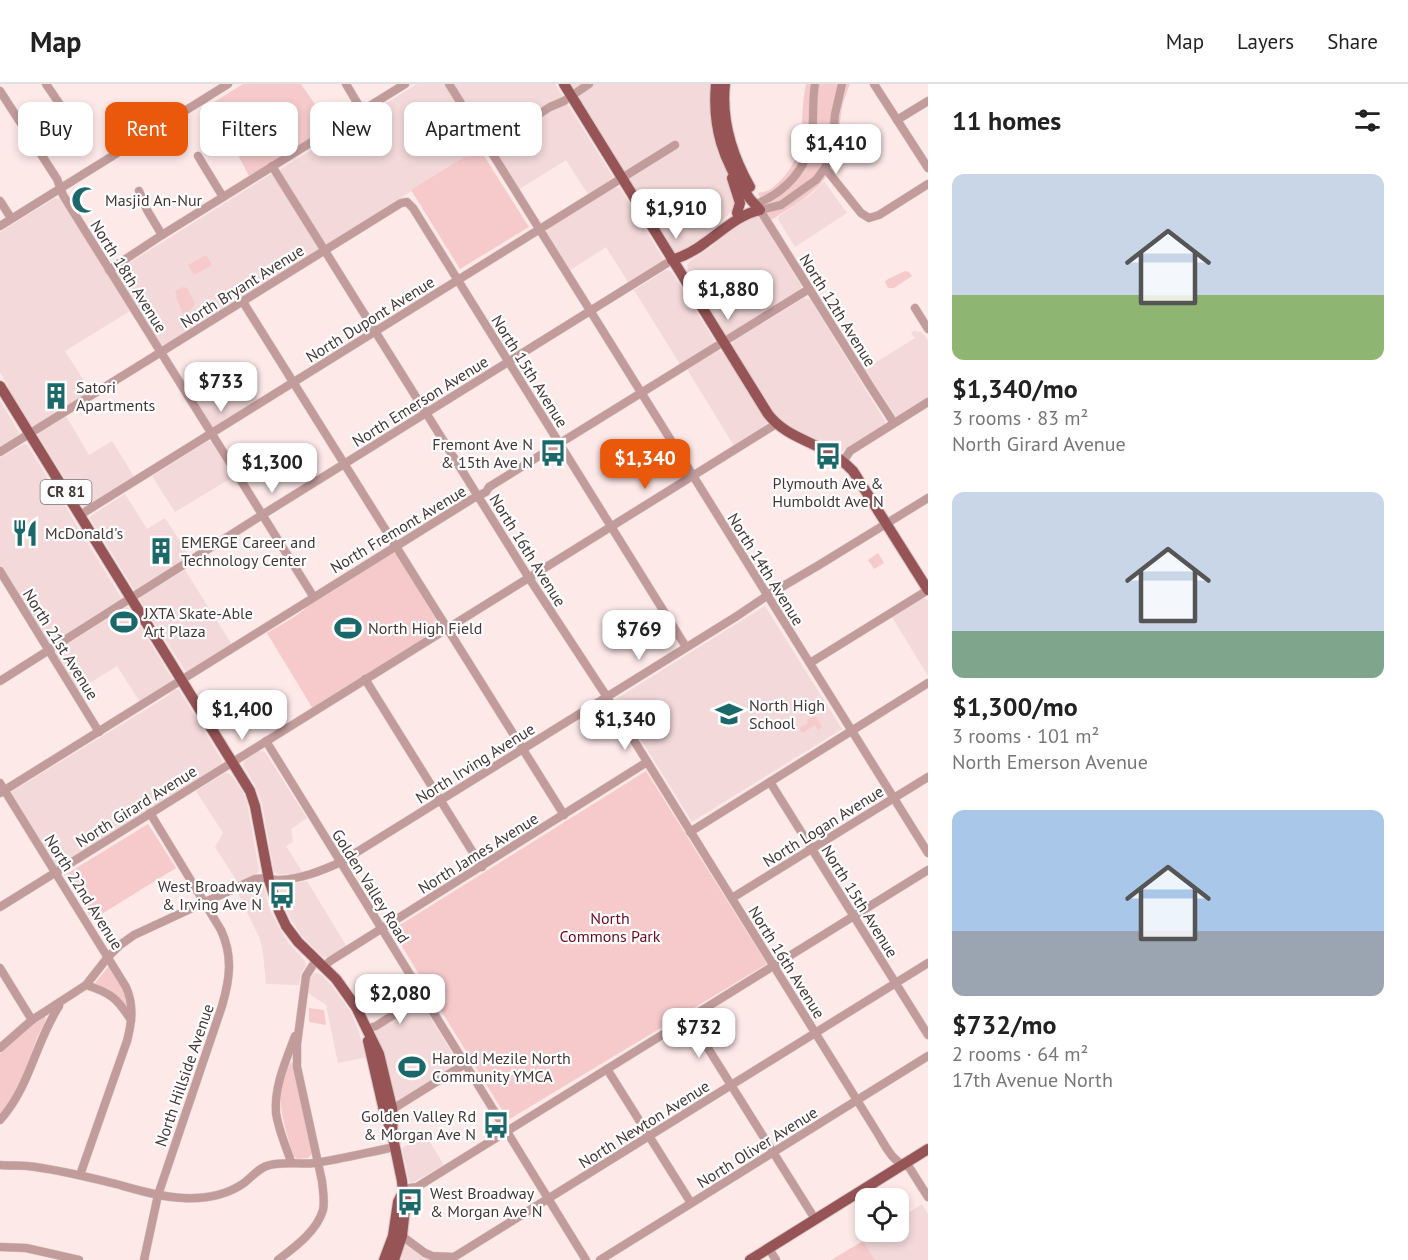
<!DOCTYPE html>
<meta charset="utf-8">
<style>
:root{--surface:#fff;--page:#f2f2f2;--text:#222;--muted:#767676;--line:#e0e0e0;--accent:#ea580c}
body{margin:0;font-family:"PT Sans",sans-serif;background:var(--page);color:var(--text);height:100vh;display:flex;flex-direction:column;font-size:22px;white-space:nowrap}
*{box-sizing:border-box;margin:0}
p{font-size:20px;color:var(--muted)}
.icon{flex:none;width:33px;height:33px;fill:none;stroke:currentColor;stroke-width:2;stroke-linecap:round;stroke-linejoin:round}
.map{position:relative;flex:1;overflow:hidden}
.drawer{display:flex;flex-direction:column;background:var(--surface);width:480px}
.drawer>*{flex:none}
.hud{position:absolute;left:18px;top:18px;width:570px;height:54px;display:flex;gap:12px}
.buttons{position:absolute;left:855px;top:1104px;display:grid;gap:12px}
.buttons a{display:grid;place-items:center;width:54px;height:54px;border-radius:12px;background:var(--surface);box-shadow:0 3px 9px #0003;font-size:30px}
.price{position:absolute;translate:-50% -51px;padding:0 14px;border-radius:12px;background:#fff;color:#222;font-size:20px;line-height:39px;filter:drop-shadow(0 2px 3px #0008)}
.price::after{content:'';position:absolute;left:50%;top:36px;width:18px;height:14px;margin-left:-9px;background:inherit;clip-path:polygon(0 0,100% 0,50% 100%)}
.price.on{background:var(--accent);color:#fff}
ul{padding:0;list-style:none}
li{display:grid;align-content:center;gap:12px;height:318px;padding:0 24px}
li span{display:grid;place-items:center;height:186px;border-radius:12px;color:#555}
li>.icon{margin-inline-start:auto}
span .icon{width:108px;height:108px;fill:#fffc;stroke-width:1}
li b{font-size:26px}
h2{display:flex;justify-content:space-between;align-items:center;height:72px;padding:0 24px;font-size:26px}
.tag{padding:0 21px;border-radius:12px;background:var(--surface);box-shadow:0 3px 9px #0003;font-size:21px;line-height:54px}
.tag.on{background:var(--accent);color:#fff}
header{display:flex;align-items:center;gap:36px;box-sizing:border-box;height:84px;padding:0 30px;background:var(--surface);border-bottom:2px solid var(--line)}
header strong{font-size:28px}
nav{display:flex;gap:33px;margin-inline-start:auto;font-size:21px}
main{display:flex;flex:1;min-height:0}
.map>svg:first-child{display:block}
.built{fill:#f3d9d9}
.green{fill:#f6caca}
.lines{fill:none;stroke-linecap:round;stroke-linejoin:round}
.minor-casing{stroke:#d9c5c5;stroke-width:9}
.major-casing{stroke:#d9c5c5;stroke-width:12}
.minor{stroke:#c29b9b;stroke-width:8}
.major{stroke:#965456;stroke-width:10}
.labels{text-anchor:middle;stroke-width:4.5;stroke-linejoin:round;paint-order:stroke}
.shield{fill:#fff;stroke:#7c7373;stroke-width:1.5}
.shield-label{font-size:15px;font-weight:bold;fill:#443737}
.poi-label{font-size:16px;fill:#443737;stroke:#fff;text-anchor:start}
.street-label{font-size:16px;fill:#443737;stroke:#fff}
.park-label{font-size:16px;fill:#6e061d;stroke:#fff}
</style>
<header>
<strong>Map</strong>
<nav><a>Map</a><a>Layers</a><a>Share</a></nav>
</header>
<main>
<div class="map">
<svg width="928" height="1176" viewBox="0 0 928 1176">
<rect width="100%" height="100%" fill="#fee9e9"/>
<g class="built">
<path d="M417,0H444L482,62L325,162L280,89L281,85Z"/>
<path d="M452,0H555L613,93V95L589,112L566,76L518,106Z"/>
<path d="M569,0H713L719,66L728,91L735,119L734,124L729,130L708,151L699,157L680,168H674Z"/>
<path d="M271,90L273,92L319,163L318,167L164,263L160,261L116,191L118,186Z"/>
<path d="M824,97L847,129L795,163L778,135L779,132L813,109Z"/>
<path d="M616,103L620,104L664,176L643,193L628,198L606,163L569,187L546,150L547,146Z"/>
<path d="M55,114L61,115L130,227L65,267L91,308L35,343L33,342L28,339L9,309L8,302L0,288V148Z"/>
<path d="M754,132L759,133L801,201V204L800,207L726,251L723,248L709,224L708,217L688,185L687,181L690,177L711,163L727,148Z"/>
<path d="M666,186L671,187L714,256L713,262L681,282L634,206Z"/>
<path d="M804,214L810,215L885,337V342L841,368L826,359L797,347L779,334L772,325L732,261L734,257Z"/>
<path d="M914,247L922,248L928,256V314L898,333H896L865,285L915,254L911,249Z"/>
<path d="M718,267H720L725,271L767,338L766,342L734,362L687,285Z"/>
<path d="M236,280L259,317L215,344H212L190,309Z"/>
<path d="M0,317L20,350L18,352L0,364Z"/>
<path d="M66,332L89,371L112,357L135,394L85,424L83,423L38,352L39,349Z"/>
<path d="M208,357L212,359L233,393L175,428L152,392Z"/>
<path d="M25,360L28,362L122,515L106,526L99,529L52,559L47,557L0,481V374L18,363Z"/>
<path d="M125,410L147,445L165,434L190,473L135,507L90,434L92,431Z"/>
<path d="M185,486L232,561L186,588L140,516L141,513Z"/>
<path d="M921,514H924L928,516V592L892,533Z"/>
<path d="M765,522L842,645L692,738L616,615Z"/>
<path d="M126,523H128L173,596L140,618L117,582L77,607L56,572V567Z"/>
<path d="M175,605L179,606L222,676L221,681L59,783L55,782L11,710V708L168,612Z"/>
<path d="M259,667L265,668L307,734L291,745L293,758L286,762L303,789L279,791L274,788L262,719L255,701L243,681L245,676Z"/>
<path d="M225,689H228L232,692L243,708L247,719L259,786L257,790L238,799L215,763L223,749L196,707Z"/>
<path d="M307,797L347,863L327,873H323L301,851L288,830L280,807L283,801Z"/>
<path d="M260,799L263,801L270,826L278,842L288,858L305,877L306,882L301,890L299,901L266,900L263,869L260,855L237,807Z"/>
<path d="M315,889H317L322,891L335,906L350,927L357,943L367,973L338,979L326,921L308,909L310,894Z"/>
<path d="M418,920L424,923L457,977V982L398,1018H396L392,1015L374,949L377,946Z"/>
<path d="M425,1050L444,1081L411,1100L409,1097L402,1064Z"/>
<path d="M922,1120L928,1130V1176H875L863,1157L877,1148H898L899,1135Z"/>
<path d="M404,1161H408L423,1173L432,1176H397Z"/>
</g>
<g class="green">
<path d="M243,0H301L330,42L249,92L225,46L210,36L203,25Z"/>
<path d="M806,0H850C846,10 842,21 841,31C839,43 840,56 837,68C829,103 799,118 771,136L758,109C761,108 764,108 767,107C772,105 778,99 782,95C809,66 798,35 806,0Z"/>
<path d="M479,64L529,143L460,185L411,106Z"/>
<path d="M206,171L212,181L194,191L188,181Z"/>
<path d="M905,187L909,188L912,192L894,204H888L885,198L888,195Z"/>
<path d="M183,203L187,204L195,220L191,226L183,230L176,213L177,211L175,207Z"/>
<path d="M391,469H394L397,471L440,542L439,547L313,625L267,549C278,542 291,536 301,528C311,520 318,513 330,509Z"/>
<path d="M878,469L884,479L874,485L868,476Z"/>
<path d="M126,527L135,539L120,549L113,536Z"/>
<path d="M815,631L822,643L818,646L815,641L802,649L799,644L808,639L807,636Z"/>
<path d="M646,687L767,880L508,1036L392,846Z"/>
<path d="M148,740L176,784L92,836L65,791Z"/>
<path d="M109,882L124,907L127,923L113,909L95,899Z"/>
<path d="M309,924L324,926L326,941L309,938Z"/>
<path d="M44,933H46C45,941 40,947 37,954C27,981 19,1007 0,1029V970L25,946Z"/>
<path d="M291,978L294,980L312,1070L308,1074L298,1075L293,1072C284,1036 272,1014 291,978Z"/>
<path d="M863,1157L875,1176H831Z"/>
</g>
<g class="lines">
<defs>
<g id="minor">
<path d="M46,0L63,25L67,28L82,30"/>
<path d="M346,0L362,27"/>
<path d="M449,0L928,769"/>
<path d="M842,0L835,30L833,54L829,74L825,84L816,96L781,121L760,126L870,302L894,339"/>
<path d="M874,0L928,84"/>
<path d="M0,7L57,95L63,111L69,121L313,512"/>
<path d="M897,36L928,17"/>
<path d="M506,51L550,23L564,17L589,0"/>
<path d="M198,72L223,113"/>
<path d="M272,82L529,494L607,613L878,1050C886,1063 893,1079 909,1083L928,1113"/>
<path d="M825,84L861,129L869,134L879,131L928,100"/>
<path d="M139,107L147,126L162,151"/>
<path d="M0,117L11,134"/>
<path d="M756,120C786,108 808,84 812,51C814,34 812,17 815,0"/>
<path d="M0,142L228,0"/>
<path d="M109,186L162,151L405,0"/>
<path d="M243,218L564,731"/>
<path d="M915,224L928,245"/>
<path d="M0,368L401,119L407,118L413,124L686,563"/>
<path d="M843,378L850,367L928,318"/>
<path d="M80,431L675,61"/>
<path d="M0,487L99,648"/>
<path d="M810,579L928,506"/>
<path d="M365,595L482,783"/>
<path d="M0,597L262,431L672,176"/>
<path d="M266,657L586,1176"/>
<path d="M770,698L928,951"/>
<path d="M0,699L126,903C134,921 132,938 127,957L80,1091"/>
<path d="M0,709L472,415L486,408L489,403L809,205"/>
<path d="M690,748L928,599"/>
<path d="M732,814L928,693"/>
<path d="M0,823L776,340"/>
<path d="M324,883L330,877L647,678"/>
<path d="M0,884L32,936"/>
<path d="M86,901C111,909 117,914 131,936"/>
<path d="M689,934L815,1135"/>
<path d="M366,945L376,942L423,912"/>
<path d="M0,964L32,936L86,901L108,873L120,861L134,851L255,795C263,793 271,796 279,796C301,795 321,787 341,778L737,532L768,511L819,481L928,414"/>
<path d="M607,985L691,1119"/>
<path d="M392,1024L396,1023L465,980"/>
<path d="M0,1036C30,1003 35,959 59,922"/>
<path d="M291,1078C286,1062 278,1045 276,1029C274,1002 286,977 295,952"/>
<path d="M0,1081C9,1082 18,1081 27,1082C57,1085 87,1093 116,1100C138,1106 161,1113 183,1114C204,1115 227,1111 244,1099C252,1093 259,1083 270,1081C285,1077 300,1081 315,1079C342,1075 369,1068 395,1063"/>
<path d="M403,1105L417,1103L928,786"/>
<path d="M402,1152L425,1169L432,1172L454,1173L928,879"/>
<path d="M0,1163L26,1164L79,1176"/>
<path d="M769,1165L776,1176"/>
<path d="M144,1176L158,1111L222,922C230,895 233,872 221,846L150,729"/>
<path d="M278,1176C295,1163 317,1147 323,1126C325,1117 323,1107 322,1097L297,983V960L306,892L316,876"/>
<path d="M600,1176L928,972"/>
</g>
<g id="major">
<path d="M564,0L768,330C784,351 808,356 830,369C839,373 846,380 853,387L928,506"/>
<path d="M725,0C721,37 732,71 750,103"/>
<path d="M732,94L740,119L737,129"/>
<path d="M672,176C685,172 696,166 706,158C723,146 740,130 760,126C756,121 751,117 748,112C723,77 712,43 716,0"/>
<path d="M0,302L250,707L255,722L269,796L279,827L286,842L298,858L336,895L356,923L379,970L392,1024L393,1035L392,1049"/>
<path d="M368,957L384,1027L392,1049L402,1097L403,1108L406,1115L402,1152L394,1176"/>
<path d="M384,1176L393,1152L398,1118L403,1108"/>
<path d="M750,1176L928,1065"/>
</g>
</defs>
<use href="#minor" class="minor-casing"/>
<use href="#major" class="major-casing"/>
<use href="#minor" class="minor"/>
<use href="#major" class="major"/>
</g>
<defs>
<symbol id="mosque-bare" viewBox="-9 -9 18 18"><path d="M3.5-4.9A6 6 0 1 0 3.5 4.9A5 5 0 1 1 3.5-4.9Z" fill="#1b686b" stroke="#fff" stroke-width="2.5" paint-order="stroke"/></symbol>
<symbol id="building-bare" viewBox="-9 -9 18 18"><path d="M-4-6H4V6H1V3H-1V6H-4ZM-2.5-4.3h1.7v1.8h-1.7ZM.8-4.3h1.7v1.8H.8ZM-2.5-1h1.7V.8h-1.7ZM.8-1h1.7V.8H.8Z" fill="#1b686b" stroke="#fff" stroke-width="2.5" paint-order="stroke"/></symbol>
<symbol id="bus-bare" viewBox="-9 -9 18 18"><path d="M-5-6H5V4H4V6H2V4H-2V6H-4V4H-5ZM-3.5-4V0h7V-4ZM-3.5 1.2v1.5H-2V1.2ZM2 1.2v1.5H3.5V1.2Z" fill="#1b686b" stroke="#fff" stroke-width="2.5" paint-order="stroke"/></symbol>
<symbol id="restaurant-bare" viewBox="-9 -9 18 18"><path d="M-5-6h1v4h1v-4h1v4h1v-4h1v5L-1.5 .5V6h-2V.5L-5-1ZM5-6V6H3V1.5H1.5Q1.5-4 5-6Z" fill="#1b686b" stroke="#fff" stroke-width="2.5" paint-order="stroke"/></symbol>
<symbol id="stadium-bare" viewBox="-9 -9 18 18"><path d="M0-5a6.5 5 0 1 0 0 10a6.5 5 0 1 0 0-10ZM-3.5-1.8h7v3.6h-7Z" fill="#1b686b" stroke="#fff" stroke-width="2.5" paint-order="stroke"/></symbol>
<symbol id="school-bare" viewBox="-9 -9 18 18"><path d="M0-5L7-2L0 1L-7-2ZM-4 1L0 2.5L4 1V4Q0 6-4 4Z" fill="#1b686b" stroke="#fff" stroke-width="2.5" paint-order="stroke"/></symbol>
</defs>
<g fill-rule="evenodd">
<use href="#mosque-bare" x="66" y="97" width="38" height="38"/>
<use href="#building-bare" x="37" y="293" width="38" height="38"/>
<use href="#bus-bare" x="534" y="350" width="38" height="38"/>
<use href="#bus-bare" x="809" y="353" width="38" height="38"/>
<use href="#restaurant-bare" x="6" y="430" width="38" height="38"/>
<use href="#building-bare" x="142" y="448" width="38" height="38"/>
<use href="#stadium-bare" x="105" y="519" width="38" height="38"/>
<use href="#stadium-bare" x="329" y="525" width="38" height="38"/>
<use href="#school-bare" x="710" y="611" width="38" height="38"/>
<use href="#bus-bare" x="263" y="792" width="38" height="38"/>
<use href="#stadium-bare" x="393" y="964" width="38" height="38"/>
<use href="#bus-bare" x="477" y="1022" width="38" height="38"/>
<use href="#bus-bare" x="391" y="1099" width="38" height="38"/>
</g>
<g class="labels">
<rect class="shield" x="40.5" y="396" width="51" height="24" rx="4.5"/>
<g class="shield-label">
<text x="66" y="413">CR 81</text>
</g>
<g class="poi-label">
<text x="105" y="122">Masjid An-Nur</text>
<text x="76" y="309">Satori<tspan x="76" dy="18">Apartments</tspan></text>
<text x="533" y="366" text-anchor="end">Fremont Ave N<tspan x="533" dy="18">&amp; 15th Ave N</tspan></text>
<text x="828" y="405" text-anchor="middle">Plymouth Ave &amp;<tspan x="828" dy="18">Humboldt Ave N</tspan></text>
<text x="45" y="455">McDonald's</text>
<text x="181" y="464">EMERGE Career and<tspan x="181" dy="18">Technology Center</tspan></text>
<text x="144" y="535">JXTA Skate-Able<tspan x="144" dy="18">Art Plaza</tspan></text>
<text x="368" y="550">North High Field</text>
<text x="749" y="627">North High<tspan x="749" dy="18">School</tspan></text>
<text x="262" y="808" text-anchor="end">West Broadway<tspan x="262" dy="18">&amp; Irving Ave N</tspan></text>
<text x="432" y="980">Harold Mezile North<tspan x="432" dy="18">Community YMCA</tspan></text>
<text x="476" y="1038" text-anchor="end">Golden Valley Rd<tspan x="476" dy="18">&amp; Morgan Ave N</tspan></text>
<text x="430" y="1115">West Broadway<tspan x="430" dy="18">&amp; Morgan Ave N</tspan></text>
</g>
<g class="street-label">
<text transform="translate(129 192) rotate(58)" y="6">North 18th Avenue</text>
<text transform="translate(242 202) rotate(-32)" y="6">North Bryant Avenue</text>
<text transform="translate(838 226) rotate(58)" y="6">North 12th Avenue</text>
<text transform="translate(370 235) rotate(-32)" y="6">North Dupont Avenue</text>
<text transform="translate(530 287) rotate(58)" y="6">North 15th Avenue</text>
<text transform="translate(420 317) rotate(-32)" y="6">North Emerson Avenue</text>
<text transform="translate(398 445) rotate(-31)" y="6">North Fremont Avenue</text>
<text transform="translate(528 466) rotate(58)" y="6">North 16th Avenue</text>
<text transform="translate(766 485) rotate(58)" y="6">North 14th Avenue</text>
<text transform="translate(61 560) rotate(58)" y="6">North 21st Avenue</text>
<text transform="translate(475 679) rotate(-32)" y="6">North Irving Avenue</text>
<text transform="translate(136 722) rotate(-32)" y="6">North Girard Avenue</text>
<text transform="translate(823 742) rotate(-32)" y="6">North Logan Avenue</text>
<text transform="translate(478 769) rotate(-32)" y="6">North James Avenue</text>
<text transform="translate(371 802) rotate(58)" y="6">Golden Valley Road</text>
<text transform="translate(84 808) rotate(58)" y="6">North 22nd Avenue</text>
<text transform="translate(860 817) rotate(58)" y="6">North 15th Avenue</text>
<text transform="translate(787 878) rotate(58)" y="6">North 16th Avenue</text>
<text transform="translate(184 991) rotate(-71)" y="6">North Hillside Avenue</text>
<text transform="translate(644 1040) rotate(-32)" y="6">North Newton Avenue</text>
<text transform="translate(757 1063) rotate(-32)" y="6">North Oliver Avenue</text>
</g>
<g class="park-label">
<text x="610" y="840">North<tspan x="610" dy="18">Commons Park</tspan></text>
</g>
</g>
</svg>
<div class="buttons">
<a><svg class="icon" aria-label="locate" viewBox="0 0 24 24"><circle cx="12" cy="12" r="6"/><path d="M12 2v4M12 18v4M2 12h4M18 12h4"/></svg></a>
</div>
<b class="price" style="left:836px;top:91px">$1,410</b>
<b class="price" style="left:676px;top:156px">$1,910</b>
<b class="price" style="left:728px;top:237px">$1,880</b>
<b class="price" style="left:221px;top:329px">$733</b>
<b class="price on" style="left:645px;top:406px">$1,340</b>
<b class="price" style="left:272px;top:410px">$1,300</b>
<b class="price" style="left:639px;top:577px">$769</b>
<b class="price" style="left:242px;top:657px">$1,400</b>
<b class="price" style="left:625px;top:667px">$1,340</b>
<b class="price" style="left:400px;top:941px">$2,080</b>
<b class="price" style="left:699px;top:975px">$732</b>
<div class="hud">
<a class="tag">Buy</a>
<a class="tag on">Rent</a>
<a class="tag">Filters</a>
<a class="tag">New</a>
<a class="tag">Apartment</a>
</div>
</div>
<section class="drawer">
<h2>11 homes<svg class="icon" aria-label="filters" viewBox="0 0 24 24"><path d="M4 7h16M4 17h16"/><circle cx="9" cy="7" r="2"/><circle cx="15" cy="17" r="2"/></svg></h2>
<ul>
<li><span style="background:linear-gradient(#c9d6e8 65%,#8fb573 0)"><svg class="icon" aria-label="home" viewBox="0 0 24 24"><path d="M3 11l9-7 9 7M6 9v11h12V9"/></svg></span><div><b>$1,340/mo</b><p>3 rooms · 83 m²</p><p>North Girard Avenue</p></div></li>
<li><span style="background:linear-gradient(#c9d6e8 75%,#7fa58c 0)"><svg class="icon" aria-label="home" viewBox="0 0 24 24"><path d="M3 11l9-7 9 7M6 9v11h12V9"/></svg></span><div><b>$1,300/mo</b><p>3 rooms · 101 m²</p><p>North Emerson Avenue</p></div></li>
<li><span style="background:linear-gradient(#a9c7e8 65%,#9aa5b1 0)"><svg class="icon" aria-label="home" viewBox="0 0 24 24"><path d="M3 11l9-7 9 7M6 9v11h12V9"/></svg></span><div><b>$732/mo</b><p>2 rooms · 64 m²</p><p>17th Avenue North</p></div></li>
</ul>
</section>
</main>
